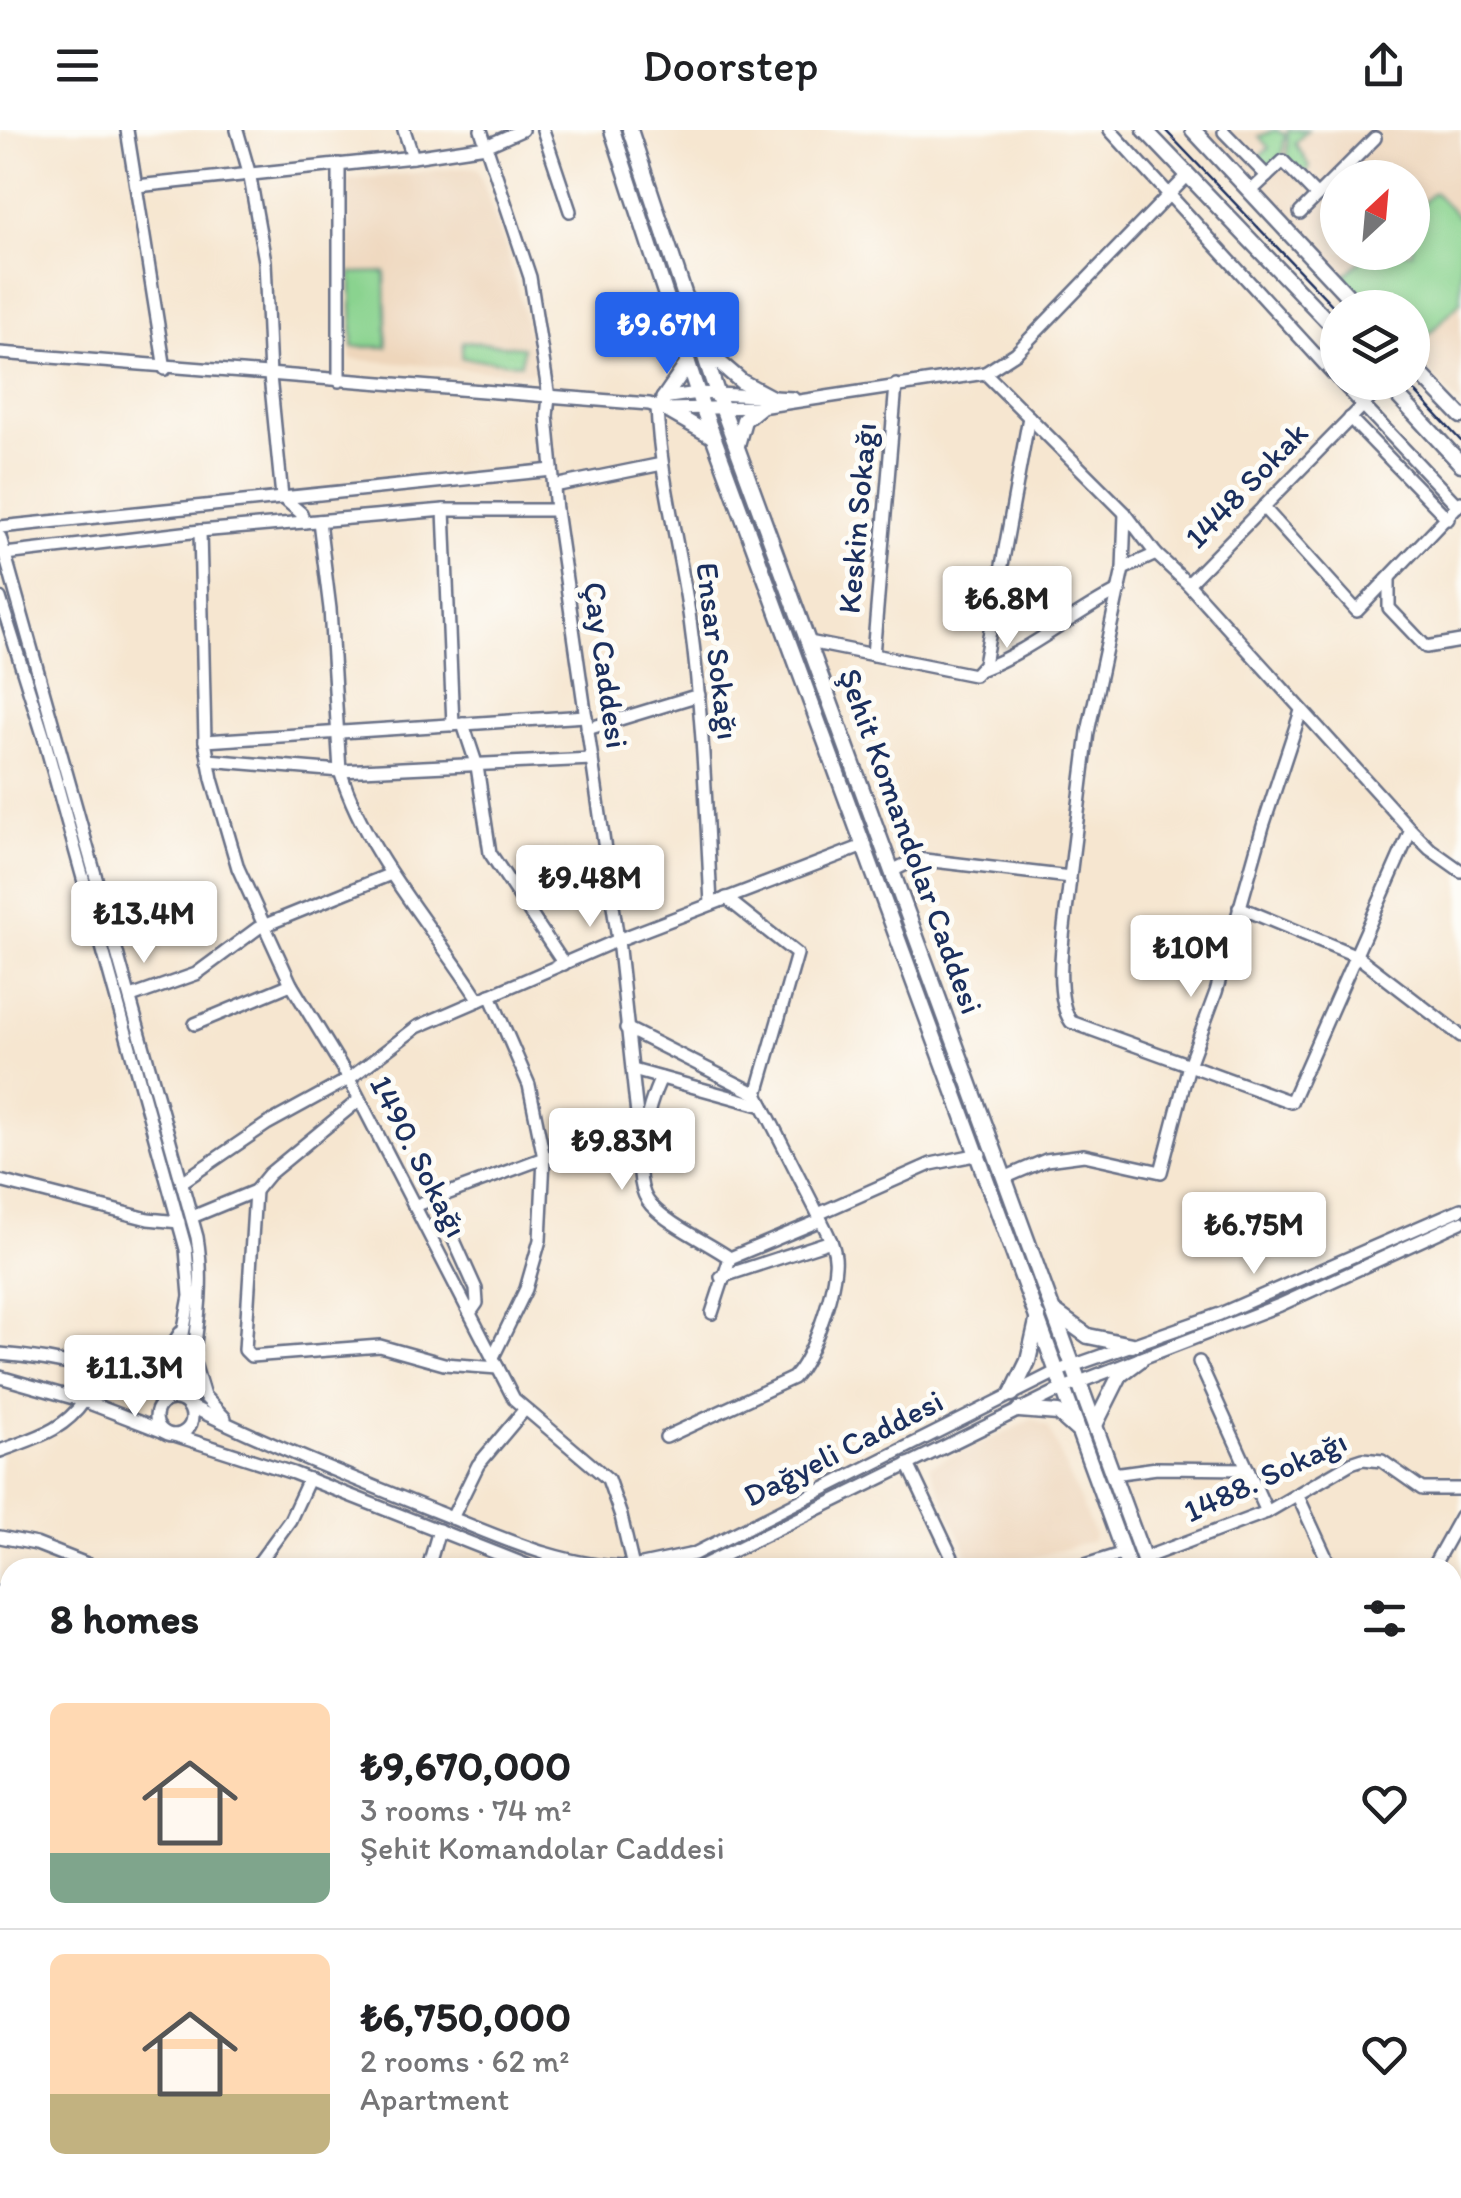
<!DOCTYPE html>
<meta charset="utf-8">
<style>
:root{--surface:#fff;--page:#f6f6f6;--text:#202124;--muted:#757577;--line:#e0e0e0;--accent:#2563eb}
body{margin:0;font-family:Itim,sans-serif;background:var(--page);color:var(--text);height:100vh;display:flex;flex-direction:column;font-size:38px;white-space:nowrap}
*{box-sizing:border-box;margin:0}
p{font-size:32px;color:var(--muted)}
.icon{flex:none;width:55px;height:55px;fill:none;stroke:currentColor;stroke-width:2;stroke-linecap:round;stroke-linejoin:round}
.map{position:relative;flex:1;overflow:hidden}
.side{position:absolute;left:0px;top:1428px;width:1462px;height:642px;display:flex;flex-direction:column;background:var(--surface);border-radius:30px 30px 0 0;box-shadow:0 5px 15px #0003}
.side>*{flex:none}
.needle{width:65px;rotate:26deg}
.buttons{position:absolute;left:1320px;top:30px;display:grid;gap:20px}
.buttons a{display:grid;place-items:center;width:110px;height:110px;border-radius:50%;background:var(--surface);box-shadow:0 5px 15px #0003;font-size:50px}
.price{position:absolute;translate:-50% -85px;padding:0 22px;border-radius:10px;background:#fff;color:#222;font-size:32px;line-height:65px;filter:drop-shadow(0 2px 5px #0008)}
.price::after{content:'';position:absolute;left:50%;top:60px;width:30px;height:22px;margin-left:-15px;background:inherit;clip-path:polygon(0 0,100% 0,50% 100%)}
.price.on{background:var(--accent);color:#fff}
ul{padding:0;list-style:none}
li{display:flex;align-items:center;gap:30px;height:250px;padding:0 50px}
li+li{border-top:2px solid var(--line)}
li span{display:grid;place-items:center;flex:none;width:280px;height:200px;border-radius:15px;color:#555}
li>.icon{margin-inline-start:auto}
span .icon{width:120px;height:120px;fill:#fffc;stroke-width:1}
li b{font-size:42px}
h2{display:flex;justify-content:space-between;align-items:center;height:120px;padding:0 50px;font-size:42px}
header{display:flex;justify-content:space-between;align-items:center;height:130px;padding:0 50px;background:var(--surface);font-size:45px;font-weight:600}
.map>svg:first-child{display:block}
.built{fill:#eed6bb;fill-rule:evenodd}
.green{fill:#8ad38f;stroke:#528176;stroke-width:2.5}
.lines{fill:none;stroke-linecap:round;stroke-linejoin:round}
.stream{stroke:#56b9d5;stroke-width:2.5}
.minor-casing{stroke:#686f86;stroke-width:16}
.major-casing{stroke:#686f86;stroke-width:19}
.minor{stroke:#fff;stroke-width:11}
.major{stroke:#fff;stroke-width:14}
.tram{stroke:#1b2f5e;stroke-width:2.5}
.labels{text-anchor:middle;stroke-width:10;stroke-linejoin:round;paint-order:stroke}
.street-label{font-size:32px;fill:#1b2f5e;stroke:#fdfcf7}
</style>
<header><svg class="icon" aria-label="menu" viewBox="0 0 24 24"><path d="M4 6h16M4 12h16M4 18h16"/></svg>Doorstep<svg class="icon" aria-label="share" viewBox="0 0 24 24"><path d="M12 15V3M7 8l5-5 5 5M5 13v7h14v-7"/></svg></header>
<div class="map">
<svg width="1461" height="2068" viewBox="0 0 1461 2068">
<rect width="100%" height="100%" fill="#fdfcf7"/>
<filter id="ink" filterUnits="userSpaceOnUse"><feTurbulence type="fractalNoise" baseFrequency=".01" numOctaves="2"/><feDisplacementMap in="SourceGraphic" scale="20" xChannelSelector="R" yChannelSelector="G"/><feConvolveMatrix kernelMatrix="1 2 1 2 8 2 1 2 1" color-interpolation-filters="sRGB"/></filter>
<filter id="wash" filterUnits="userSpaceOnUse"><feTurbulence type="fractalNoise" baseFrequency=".0048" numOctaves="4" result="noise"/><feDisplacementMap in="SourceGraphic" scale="40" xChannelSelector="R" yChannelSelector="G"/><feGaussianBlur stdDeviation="2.25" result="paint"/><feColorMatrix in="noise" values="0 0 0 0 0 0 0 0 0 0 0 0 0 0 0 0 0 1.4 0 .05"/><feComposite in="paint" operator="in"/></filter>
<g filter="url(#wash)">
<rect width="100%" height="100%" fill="#f6e6d0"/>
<g class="built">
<path d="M1200,0H1461V276L1413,225L1412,178L1367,177ZM1338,48H1412V122H1338Z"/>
<path d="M472,37L478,39L511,133L537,240L530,244L350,229L348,50Z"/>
<path d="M1033,1289L1049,1298L1094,1404L1092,1411L1001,1437H973L929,1336Z"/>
</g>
<g class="green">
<path d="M1274,0L1285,4L1282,28L1267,41L1255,30L1269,18L1259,7Z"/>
<path d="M1288,0H1308L1295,13L1310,37L1302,49L1287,30Z"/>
<path d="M1434,62L1461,90V171L1427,206L1413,202L1412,178L1369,177L1342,148L1369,123L1412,122L1413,82Z"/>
<path d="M385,142L387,217H353L351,143Z"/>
<path d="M463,211L523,217L521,234L461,228Z"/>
<path d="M1453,1628L1461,1636V1751L1453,1795Z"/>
</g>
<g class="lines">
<path class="stream" d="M1459,2068L1461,2066"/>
</g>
</g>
<g filter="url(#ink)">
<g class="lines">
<defs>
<g id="minor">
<path d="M127,0L165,239"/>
<path d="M237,0L249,42L265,131L270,246L282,367L301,383L304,392"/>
<path d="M404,0L413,27"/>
<path d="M481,0L530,147L549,267L547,286L556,380L618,810L637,985L625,1004L615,1010L544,1028L540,1110L526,1159L493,1227"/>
<path d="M543,0L570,81"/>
<path d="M1110,0L1338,249"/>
<path d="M1224,2L1267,46"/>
<path d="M1188,45L1016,223L985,243L1125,383L1156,424L1188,454L1411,700L1430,719L1461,741"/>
<path d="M137,56L413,27L486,16L522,0"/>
<path d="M1250,62L1283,31L1317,66"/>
<path d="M1300,83L1375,8"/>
<path d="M0,223L649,274L665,279L760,277L985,243"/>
<path d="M339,251V34"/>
<path d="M1341,252L1458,376"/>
<path d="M662,268L698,263L793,268"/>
<path d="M657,277C660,349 680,418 690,490C703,584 706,679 711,774"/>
<path d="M1350,288L1448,389"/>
<path d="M554,356L662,334"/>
<path d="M1263,377L1357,481L1461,372"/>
<path d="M444,380L453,595"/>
<path d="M319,391L330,479L340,641C368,728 431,794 479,870"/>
<path d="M0,397L552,340"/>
<path d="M200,401L205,611L212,649L238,738L291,854L349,949L514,1269L608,1349L621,1386L633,1437L694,1424L1058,1241L1220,1184L1461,1079"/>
<path d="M0,407L197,1107C207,1167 192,1216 188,1275C269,1315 352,1348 437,1382C498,1406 561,1437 628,1437"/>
<path d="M5,424L200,401L444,380H556"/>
<path d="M1123,439L1156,424"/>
<path d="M1389,449V478L1426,517L1461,511"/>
<path d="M1188,454L1385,253"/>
<path d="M0,468L44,608L186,1119L190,1166L171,1269C114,1243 63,1229 0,1224"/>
<path d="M809,512L974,545L984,534L1029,287"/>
<path d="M873,525L896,255"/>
<path d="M982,539C1032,520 1072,484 1120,460"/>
<path d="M463,594L477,636L490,723L564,834"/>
<path d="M587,599L699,565"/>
<path d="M205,611L586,586"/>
<path d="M208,630L340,641L592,629"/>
<path d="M892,741L916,729L1070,747L1088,602L1123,439L1125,383"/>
<path d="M1070,747C1067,786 1050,861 1071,892L1291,972L1411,700"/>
<path d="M1239,777L1357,826L1461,906"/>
<path d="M131,867L196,844L258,798L391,744"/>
<path d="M195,894L291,854"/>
<path d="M626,898L757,964L797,824L726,768"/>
<path d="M633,940L763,976"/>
<path d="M661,948C647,976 627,1049 651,1075C669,1095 707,1112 730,1128"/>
<path d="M1004,1048L1046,1030L1084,1025L1161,1042L1189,935L1216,862L1263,696L1301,581"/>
<path d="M0,1051L148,1089L179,1092"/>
<path d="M182,1052L267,994L349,949L417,897L618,810L866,715"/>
<path d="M255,1061L245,1220L251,1226L380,1216L444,1234L498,1238"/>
<path d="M435,1068L476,1159L477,1173L470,1183"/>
<path d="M414,1076L544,1028L529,955L490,865"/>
<path d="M818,1084L931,1034L980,1024"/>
<path d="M192,1087L255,1061L269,1044L359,970"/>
<path d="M721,1147L831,1111"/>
<path d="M712,1183L730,1128L821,1090L757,964"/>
<path d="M1199,1232L1267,1382"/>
<path d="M195,1236L204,1266L225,1288"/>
<path d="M118,1245C148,1238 164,1230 180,1203"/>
<path d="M0,1247L84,1271L162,1301"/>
<circle cx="174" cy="1287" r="18"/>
<path d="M174,1305L293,1343L534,1438"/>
<path d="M666,1307L793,1248C813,1227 833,1165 835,1136C837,1120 828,1104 821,1090"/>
<path d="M0,1321C33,1308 63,1302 84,1271"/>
<path d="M908,1334L957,1438"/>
<path d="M1113,1344L1157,1338L1248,1339"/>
<path d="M1297,1364L1331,1438"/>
<path d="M452,1388L478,1335L525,1279"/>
<path d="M0,1407L36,1414L97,1438"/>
<path d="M1144,1428L1267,1382L1351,1333L1363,1329L1382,1331L1422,1359H1461"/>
<path d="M255,1438L290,1390L309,1349"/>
<path d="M428,1438L439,1400"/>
<path d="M698,1438L1064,1258L1280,1175L1461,1092"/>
<path d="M1076,1438L1124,1423"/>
<path d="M1432,1438L1461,1386"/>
<path d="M0,1462L10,1497"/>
<path d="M0,1759L10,1757"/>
<path d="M1452,1924L1461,1927"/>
<path d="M0,1976L10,1975"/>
<path d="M0,1998L10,2006"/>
<path d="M1452,2028L1461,2018"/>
<path d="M1040,2060L1045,2068"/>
<path d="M1140,2060L1157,2068"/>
<path d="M14,2068L15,2060"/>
<path d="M379,2068L387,2060"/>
<path d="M518,2068L523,2060"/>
<path d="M647,2068L650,2060"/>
<path d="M906,2068L918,2060"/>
<path d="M1418,2068L1425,2060"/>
</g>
<g id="major">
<path d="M612,0L702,276L1129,1438"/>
<path d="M630,0L718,266L1147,1438"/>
<path d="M1145,0L1338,202"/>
<path d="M1193,0L1359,178"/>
<path d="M706,221L742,252L770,267"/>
<path d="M1412,235L1461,286"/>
<path d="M1385,252L1461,334"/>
<path d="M664,268L688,233"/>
<path d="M665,279L712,306"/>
<path d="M737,315L744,290L760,277"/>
<path d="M1056,1183L1088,1206L1132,1215"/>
<path d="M1012,1264L1028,1231L1038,1187"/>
<path d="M1019,1280L1058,1283L1077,1300"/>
<path d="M1095,1295L1120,1245L1140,1230"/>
<path d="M1326,2060V2068"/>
<path d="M1348,2060L1351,2068"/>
<path d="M1371,2060L1374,2068"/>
<path d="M1386,2060L1392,2068"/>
</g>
</defs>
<use href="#minor" class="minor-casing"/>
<use href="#major" class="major-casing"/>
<use href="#minor" class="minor"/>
<use href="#major" class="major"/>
<g class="tram">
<path d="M1165,0L1338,181"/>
<path d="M1406,252L1461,311"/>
</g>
</g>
</g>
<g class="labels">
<g class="street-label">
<text transform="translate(1246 355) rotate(-46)" y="11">1448 Sokak</text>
<text transform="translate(857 388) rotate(-85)" y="11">Keskin Sokağı</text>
<text transform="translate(718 521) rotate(83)" y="11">Ensar Sokağı</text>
<text transform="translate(606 535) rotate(82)" y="11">Çay Caddesi</text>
<text transform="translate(911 711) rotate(70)" y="11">Şehit Komandolar Caddesi</text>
<text transform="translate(419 1026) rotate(63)" y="11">1490. Sokağı</text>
<text transform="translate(843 1318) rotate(-27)" y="11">Dağyeli Caddesi</text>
<text transform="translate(1265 1346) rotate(-25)" y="11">1488. Sokağı</text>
</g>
</g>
</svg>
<div class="buttons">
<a><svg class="needle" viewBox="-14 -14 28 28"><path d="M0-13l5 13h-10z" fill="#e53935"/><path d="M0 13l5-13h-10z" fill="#757577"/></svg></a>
<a><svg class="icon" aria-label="layers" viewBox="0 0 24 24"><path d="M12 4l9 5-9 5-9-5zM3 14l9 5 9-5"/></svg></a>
</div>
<b class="price on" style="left:667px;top:247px">₺9.67M</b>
<b class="price" style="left:1007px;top:521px">₺6.8M</b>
<b class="price" style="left:590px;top:800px">₺9.48M</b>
<b class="price" style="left:144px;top:836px">₺13.4M</b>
<b class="price" style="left:1191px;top:870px">₺10M</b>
<b class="price" style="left:622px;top:1063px">₺9.83M</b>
<b class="price" style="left:1254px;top:1147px">₺6.75M</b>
<b class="price" style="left:135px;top:1290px">₺11.3M</b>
<section class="side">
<h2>8 homes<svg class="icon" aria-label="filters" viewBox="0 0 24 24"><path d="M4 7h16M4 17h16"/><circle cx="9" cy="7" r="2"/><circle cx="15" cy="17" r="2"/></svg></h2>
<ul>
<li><span style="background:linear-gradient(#ffd9b3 75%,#7fa58c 0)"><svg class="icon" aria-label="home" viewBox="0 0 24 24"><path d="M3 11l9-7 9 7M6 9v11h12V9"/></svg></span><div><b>₺9,670,000</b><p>3 rooms · 74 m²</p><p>Şehit Komandolar Caddesi</p></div><svg class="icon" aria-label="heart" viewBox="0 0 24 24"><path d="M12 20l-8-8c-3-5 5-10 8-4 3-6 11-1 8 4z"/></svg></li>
<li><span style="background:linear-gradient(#ffd9b3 70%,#c2b280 0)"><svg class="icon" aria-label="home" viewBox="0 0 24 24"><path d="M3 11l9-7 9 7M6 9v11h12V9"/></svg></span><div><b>₺6,750,000</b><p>2 rooms · 62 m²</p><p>Apartment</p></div><svg class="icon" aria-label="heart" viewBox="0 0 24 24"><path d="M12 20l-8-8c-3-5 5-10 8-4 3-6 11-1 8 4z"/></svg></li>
</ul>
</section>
</div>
